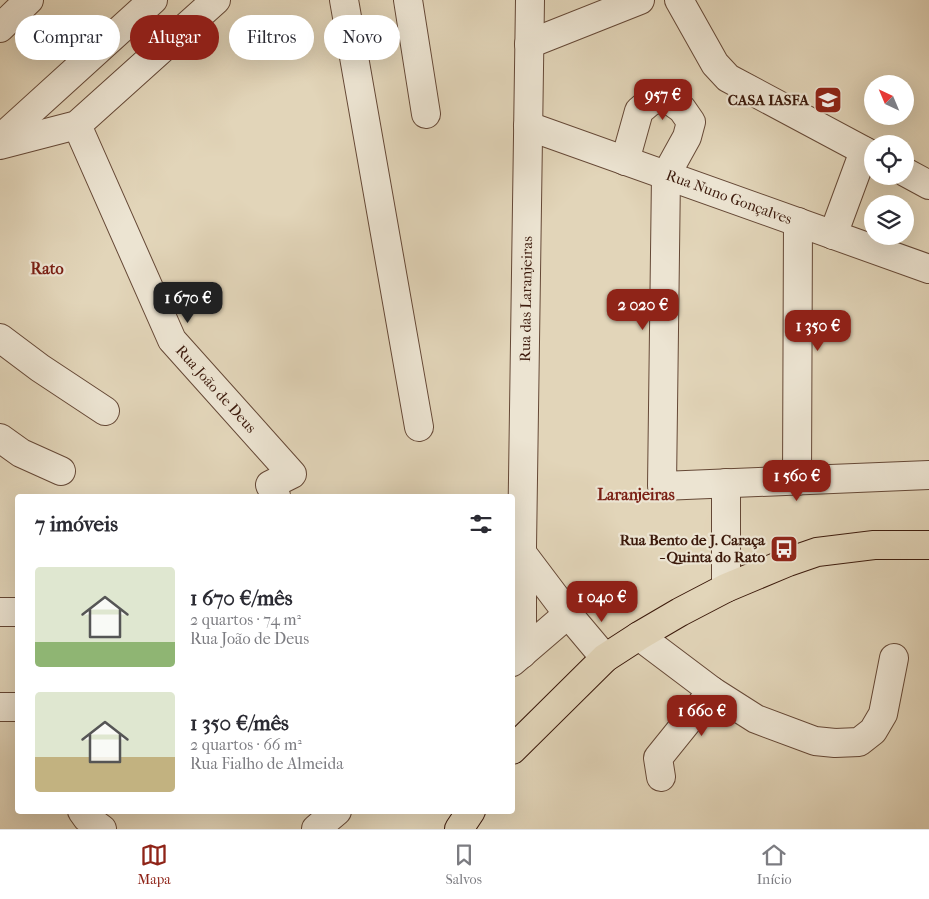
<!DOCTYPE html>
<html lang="pt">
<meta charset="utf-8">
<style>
:root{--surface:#fff;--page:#f7f7f7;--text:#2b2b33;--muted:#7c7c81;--line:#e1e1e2;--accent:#8f2418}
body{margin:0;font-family:"IM FELL French Canon",serif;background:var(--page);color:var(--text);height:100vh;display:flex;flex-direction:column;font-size:19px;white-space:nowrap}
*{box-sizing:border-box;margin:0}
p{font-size:16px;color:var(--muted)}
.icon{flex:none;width:28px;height:28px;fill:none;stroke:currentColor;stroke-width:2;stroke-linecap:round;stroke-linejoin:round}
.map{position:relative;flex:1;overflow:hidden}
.panel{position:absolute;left:15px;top:494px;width:500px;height:320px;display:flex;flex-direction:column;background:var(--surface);border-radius:5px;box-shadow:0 5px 20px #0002}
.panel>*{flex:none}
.hud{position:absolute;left:15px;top:15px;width:500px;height:45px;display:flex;gap:10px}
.needle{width:32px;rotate:316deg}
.buttons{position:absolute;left:864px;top:75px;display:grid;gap:10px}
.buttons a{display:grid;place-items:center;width:50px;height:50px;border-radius:50%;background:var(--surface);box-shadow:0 5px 20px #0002;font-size:25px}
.price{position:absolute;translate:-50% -42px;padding:0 11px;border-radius:10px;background:var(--accent);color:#fff;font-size:16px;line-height:32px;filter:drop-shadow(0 1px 2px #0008)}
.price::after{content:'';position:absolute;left:50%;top:30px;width:15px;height:11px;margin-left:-8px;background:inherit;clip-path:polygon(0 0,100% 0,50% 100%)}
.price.current{background:#222;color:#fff}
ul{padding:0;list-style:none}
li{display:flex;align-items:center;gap:15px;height:125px;padding:0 20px}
li span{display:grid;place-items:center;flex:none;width:140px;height:100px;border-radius:5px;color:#555}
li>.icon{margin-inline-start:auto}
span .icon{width:60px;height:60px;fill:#fffc;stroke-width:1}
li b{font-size:21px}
h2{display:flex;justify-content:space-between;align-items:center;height:60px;padding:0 20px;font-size:21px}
.pill{padding:0 18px;border-radius:22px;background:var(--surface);box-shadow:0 5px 20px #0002;font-size:18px;line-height:45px}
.pill.current{background:var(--accent);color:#fff}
.dock{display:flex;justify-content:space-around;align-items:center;height:70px;border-top:1px solid var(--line);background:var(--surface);font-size:14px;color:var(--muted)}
.dock a{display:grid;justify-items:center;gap:2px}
.dock .current{color:var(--accent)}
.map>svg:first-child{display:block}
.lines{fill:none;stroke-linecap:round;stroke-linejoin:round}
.minor-casing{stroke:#654836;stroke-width:30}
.major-casing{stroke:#3b190b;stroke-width:30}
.minor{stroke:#ece4d2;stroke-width:28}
.major{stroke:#e2d5b9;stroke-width:28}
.labels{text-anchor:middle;stroke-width:4.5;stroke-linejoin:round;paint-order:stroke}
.poi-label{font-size:15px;font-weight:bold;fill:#3b190b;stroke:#ece4d2;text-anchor:end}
.street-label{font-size:15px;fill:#3b190b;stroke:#ece4d2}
.neighbourhood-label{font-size:16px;font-weight:bold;fill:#7a1f14;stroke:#ece4d2}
</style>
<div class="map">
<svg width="929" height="829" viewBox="0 0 929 829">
<rect width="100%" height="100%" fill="#e2d5b9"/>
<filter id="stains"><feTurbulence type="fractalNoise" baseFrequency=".004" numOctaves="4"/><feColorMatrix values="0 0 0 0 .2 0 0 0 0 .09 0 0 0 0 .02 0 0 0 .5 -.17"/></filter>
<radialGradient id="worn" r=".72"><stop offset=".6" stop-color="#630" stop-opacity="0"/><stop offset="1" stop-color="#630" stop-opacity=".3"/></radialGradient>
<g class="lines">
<defs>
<g id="minor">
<path d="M344,0L419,427"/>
<path d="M408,0L426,114"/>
<path d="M679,0L715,64L728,78L872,155"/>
<path d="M0,28L29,0"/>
<path d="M529,44L640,0"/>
<path d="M77,125L172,340L292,474L270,485L276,496"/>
<path d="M528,126L929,269"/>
<path d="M0,139L153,0"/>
<path d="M0,145L77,125L216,0"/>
<path d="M625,161L639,111L652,100L668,99L682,109L691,122L687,137L666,175L662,486L929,475"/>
<path d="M905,172L929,185"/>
<path d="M833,235L864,151"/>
<path d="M0,338L40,368L105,411"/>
<path d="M0,438L21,453L61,471"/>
<path d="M797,481L798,222"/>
<path d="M726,483V588"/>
<path d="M522,553L568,614L605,658"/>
<path d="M0,612H18"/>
<path d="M639,636L712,691L756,719L815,741L835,743L859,742L873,731L883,714L894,658"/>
<path d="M522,654V547L530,0"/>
<path d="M512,662L568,614"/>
<path d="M0,707H18"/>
<path d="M661,777L658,758L712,691"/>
<path d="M82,811L87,818L102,829"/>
<path d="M316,829L337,811"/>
</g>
<g id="major">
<path d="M512,750L605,658L639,636L680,612L726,588L788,562L817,552L874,545H929"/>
<path d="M459,829L471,811"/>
</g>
</defs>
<use href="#minor" class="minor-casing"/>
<use href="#major" class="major-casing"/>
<use href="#minor" class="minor"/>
<use href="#major" class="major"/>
</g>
<defs>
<symbol id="school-square" viewBox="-11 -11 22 22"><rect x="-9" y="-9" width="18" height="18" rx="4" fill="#8f2418" stroke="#ece4d2"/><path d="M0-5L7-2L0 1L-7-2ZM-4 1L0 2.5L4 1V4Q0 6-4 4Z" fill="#fff"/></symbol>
<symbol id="bus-square" viewBox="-11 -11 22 22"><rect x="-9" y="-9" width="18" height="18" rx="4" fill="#8f2418" stroke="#ece4d2"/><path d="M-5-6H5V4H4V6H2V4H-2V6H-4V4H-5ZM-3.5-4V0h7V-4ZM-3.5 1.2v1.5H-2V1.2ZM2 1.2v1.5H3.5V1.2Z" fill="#fff"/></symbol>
</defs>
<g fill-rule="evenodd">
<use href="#school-square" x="812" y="84" width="32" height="32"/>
<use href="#bus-square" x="768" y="533" width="32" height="32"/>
</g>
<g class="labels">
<g class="poi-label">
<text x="809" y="105">CASA IASFA</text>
<text x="765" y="545">Rua Bento de J. Caraça<tspan x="765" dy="17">- Quinta do Rato</tspan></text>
</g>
<g class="street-label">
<text transform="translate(729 197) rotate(20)" y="5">Rua Nuno Gonçalves</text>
<text transform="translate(526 299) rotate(-89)" y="5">Rua das Laranjeiras</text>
<text transform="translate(216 389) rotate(48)" y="5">Rua João de Deus</text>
</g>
<g class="neighbourhood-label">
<text x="47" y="274">Rato</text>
<text x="636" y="500">Laranjeiras</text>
</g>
</g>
<rect width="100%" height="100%" filter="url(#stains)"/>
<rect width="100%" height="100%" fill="url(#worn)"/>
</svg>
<div class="buttons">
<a><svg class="needle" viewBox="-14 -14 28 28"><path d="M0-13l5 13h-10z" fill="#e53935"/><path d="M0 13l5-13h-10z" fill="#7c7c81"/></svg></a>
<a><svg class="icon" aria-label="locate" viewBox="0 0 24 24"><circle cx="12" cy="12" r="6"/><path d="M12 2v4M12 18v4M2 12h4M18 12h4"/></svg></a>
<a><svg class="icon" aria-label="layers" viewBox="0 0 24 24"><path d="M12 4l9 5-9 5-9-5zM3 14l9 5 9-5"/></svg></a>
</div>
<b class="price" style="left:663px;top:121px">957 €</b>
<b class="price current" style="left:188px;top:324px">1 670 €</b>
<b class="price" style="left:643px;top:331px">2 020 €</b>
<b class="price" style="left:818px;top:352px">1 350 €</b>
<b class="price" style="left:797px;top:502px">1 560 €</b>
<b class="price" style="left:602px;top:623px">1 040 €</b>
<b class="price" style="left:702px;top:737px">1 660 €</b>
<div class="hud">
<a class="pill">Comprar</a>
<a class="pill current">Alugar</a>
<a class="pill">Filtros</a>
<a class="pill">Novo</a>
</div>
<section class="panel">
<h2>7 imóveis<svg class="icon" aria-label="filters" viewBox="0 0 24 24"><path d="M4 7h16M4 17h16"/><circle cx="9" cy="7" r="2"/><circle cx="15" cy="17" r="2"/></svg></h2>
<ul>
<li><span style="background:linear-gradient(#dfe7d0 75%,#8fb573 0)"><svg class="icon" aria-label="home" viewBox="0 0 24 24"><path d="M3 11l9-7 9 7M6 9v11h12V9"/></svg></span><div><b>1 670 €/mês</b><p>2 quartos · 74 m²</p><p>Rua João de Deus</p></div></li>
<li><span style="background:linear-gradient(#dfe7d0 65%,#c2b280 0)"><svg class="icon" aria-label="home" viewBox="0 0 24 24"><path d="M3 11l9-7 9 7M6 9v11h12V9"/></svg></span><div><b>1 350 €/mês</b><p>2 quartos · 66 m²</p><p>Rua Fialho de Almeida</p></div></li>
</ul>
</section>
</div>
<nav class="dock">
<a class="current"><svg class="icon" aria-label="map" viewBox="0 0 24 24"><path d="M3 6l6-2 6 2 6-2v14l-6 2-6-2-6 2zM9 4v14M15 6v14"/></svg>Mapa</a>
<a><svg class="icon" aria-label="saved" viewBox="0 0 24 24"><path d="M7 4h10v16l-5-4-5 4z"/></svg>Salvos</a>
<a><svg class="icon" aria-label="home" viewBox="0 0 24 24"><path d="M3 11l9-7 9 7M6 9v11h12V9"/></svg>Início</a>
</nav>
